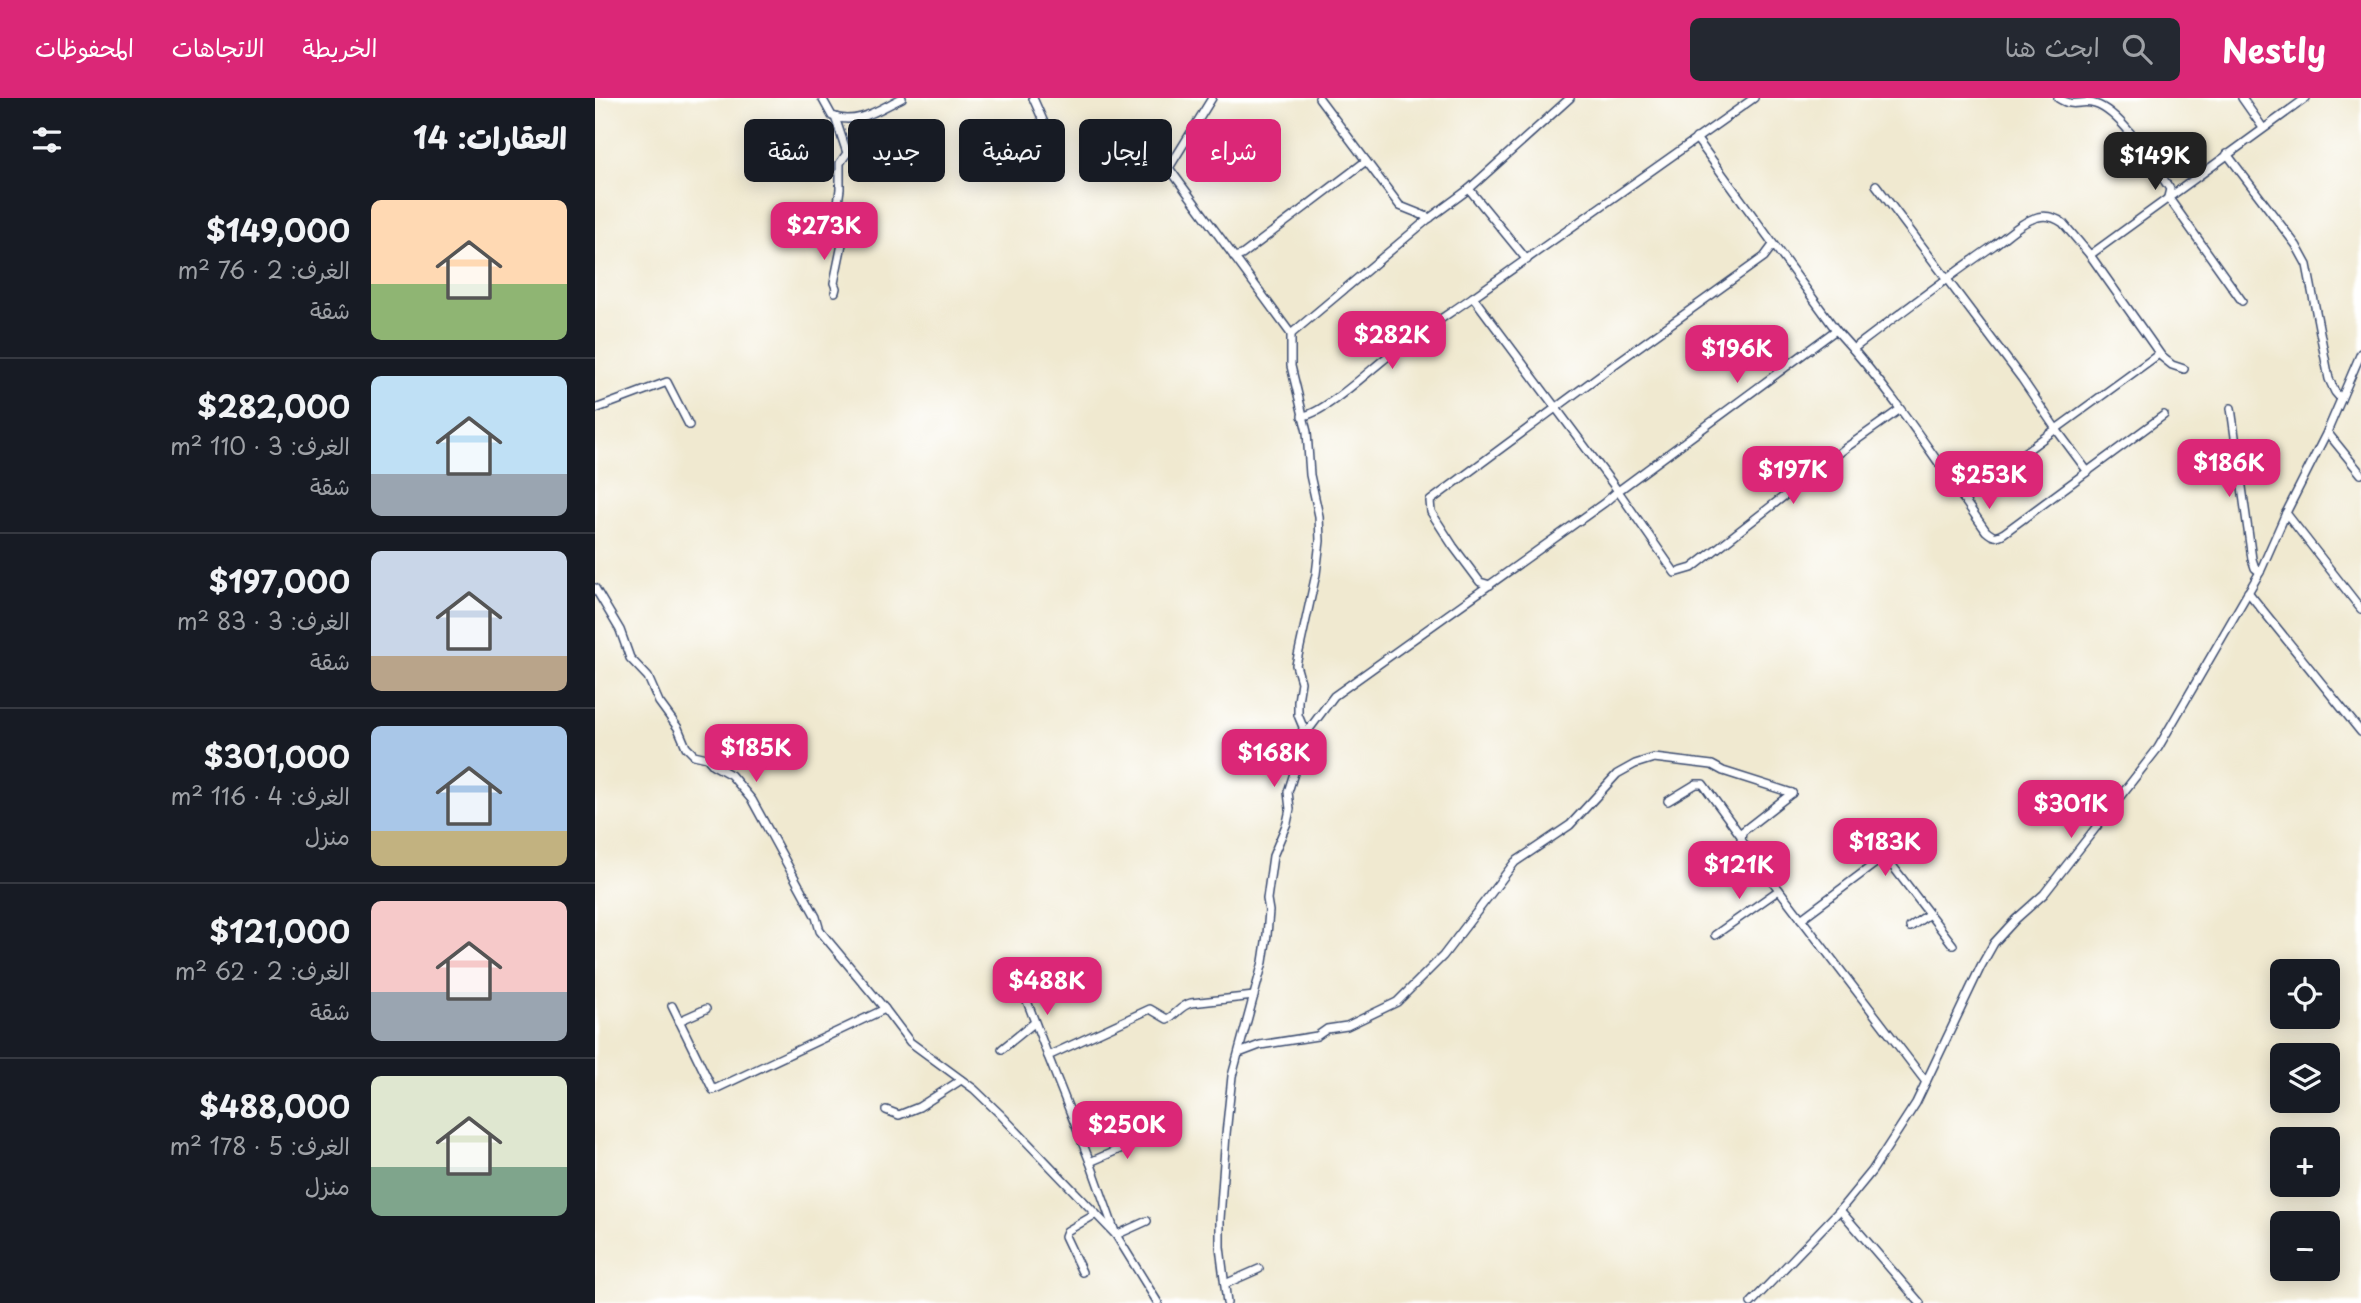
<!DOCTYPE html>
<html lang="ar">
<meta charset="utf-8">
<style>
:root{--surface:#171b24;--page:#242831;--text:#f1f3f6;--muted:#9ea1a6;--line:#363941;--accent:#db2777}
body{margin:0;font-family:"Playpen Sans","Playpen Sans Arabic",sans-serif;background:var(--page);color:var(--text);direction:rtl;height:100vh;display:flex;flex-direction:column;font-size:26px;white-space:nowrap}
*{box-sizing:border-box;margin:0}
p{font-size:23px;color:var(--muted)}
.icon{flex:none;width:38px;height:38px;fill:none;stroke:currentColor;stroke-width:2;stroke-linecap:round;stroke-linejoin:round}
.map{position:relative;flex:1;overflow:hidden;direction:ltr}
.panel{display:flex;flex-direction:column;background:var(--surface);width:595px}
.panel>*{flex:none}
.banner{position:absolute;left:21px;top:21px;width:665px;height:63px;direction:rtl;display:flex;gap:14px}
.fabs{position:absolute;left:1675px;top:861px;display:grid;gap:14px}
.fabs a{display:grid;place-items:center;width:70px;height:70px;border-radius:10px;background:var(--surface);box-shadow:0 4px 18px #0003;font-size:35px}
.price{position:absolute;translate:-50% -60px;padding:0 16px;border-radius:14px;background:var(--accent);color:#fff;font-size:23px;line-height:46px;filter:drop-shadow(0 2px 4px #0008)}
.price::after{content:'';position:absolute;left:50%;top:42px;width:21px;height:16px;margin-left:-10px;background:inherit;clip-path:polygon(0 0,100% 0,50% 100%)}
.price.selected{background:#222;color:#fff}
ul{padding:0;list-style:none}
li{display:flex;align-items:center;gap:21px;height:175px;padding:0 28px}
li+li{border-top:2px solid var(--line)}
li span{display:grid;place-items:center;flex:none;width:196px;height:140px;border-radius:10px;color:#555}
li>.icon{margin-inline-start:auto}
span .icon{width:84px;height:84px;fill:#fffc;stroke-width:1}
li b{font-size:30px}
h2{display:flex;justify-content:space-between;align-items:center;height:84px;padding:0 28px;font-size:30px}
.tag{padding:0 24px;border-radius:10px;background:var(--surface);box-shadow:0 4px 18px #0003;font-size:24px;line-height:63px}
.tag.selected{background:var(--accent);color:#fff}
header{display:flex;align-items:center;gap:42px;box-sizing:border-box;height:98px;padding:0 35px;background:var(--accent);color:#fff}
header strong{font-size:33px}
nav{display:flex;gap:38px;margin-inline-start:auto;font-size:24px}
.search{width:490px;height:63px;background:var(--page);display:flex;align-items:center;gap:18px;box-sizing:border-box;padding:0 24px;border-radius:10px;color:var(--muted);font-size:26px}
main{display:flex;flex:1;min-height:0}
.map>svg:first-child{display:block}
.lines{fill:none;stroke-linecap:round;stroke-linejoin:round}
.minor-casing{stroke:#3b4b6f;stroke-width:10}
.minor{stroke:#fff;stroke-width:7}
</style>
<header>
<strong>Nestly</strong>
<div class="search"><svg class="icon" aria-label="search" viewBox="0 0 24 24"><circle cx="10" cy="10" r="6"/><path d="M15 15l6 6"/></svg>ابحث هنا</div>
<nav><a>الخريطة</a><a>الاتجاهات</a><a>المحفوظات</a></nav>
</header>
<main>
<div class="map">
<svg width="1766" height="1205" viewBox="0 0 1766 1205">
<rect width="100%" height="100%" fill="#fff"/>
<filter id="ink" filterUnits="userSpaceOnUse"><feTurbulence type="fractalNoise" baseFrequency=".0143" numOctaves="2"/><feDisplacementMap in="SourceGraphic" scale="14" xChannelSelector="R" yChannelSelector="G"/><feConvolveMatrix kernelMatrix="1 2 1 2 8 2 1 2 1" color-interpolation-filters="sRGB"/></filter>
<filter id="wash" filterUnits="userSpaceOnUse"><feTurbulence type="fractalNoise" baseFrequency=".00686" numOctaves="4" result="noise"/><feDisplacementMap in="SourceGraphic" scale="28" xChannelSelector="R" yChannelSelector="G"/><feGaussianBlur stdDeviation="1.57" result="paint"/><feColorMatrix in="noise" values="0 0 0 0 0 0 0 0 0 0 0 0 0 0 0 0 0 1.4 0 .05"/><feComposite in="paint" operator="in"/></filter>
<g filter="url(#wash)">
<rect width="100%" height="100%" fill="#f0e9d0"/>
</g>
<g filter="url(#ink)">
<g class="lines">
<defs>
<g id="minor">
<path d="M227,0L237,18C262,28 284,11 307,0"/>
<path d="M438,0L450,27"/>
<path d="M617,0L574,70L696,236L832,122L874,91"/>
<path d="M724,0L805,108L835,120"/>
<path d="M1463,0C1480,11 1485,1 1500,6C1527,14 1559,68 1575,91L1573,99L1647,203"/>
<path d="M1647,0L1668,30"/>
<path d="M1101,40L1241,232"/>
<path d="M1632,56L1701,147L1712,167L1734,281L1740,294L1746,301"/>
<path d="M1281,87L1427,281L1461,331L1368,400"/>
<path d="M1495,157L1711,0"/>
<path d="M639,159L647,157L771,63"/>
<path d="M932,162L874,91L975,0"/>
<path d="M240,194L241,190L239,185L247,146L241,119L245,91V65L252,55L240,19"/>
<path d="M1258,251C1304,216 1350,181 1398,148C1411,139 1427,123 1443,119C1452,117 1461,120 1468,125L1495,157L1567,259L1577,267L1589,271"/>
<path d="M1636,310L1657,461L1660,470L1665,474"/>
<path d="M0,311L72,284L94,327"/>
<path d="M1304,312L1252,349L1097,470L1080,475L1023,393L1241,232C1297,293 1343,365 1391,433C1398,439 1401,440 1409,435L1569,317"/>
<path d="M707,318C727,317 774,273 792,259C820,238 849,219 878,199"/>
<path d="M1732,334L1766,376"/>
<path d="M1493,374L1461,331L1564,256"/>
<path d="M1691,415L1766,511"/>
<path d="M895,487L885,484L858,448L836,414L835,403L1020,266L1169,159L1178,147"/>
<path d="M0,490L25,532L35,560L53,579L64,604L83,630L91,649L99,657L112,660L118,667L136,677L157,702L221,819L225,833L290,911"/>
<path d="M1653,494L1766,634"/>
<path d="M706,642L739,598L1009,405L1023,393L878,199L1159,0"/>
<path d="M1197,695L1147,734L1146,742L1331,984"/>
<path d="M1073,703L1101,686H1108L1146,738"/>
<path d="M1206,821L1290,758L1358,847"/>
<path d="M1315,829L1334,816"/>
<path d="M1120,837L1184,792"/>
<path d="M427,890L453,958"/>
<path d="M77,908L118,992L290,911L315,944L379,991L405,1016L521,1137L563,1205"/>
<path d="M84,923L111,911"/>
<path d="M407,951L439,925"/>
<path d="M644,955L665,947L722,938L732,931L752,928L802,904L848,858L920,764L975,727L1022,676L1040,666L1059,660L1117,667L1128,673L1197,695"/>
<path d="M291,1012L304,1017L324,1009L366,982"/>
<path d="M495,1064L557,1037"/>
<path d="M1245,1112L1325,1205"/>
<path d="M552,1123L521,1137L495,1064L453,958L555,911L572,921C581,917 585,908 596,905L659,898"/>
<path d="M487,1174L470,1138L472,1133L501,1116"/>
<path d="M630,1186L664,1171"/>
<path d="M632,1205L625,1149V1121L631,1036L637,978L668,864L672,837L674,813L672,801L678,758L692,725L695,711L693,694L705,656L708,629L703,617V603L706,584L701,567L721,476L725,443L724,418L715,377L712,334L696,268V236"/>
<path d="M1156,1205L1245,1112L1277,1073L1321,1005L1386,868L1399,845L1421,821L1449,796L1563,650L1665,474L1691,415L1732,334L1766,255"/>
</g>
</defs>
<use href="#minor" class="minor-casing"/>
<use href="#minor" class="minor"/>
</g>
</g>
</svg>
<div class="fabs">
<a><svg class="icon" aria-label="locate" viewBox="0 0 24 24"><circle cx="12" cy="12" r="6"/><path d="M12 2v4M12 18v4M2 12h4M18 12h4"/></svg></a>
<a><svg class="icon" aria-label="layers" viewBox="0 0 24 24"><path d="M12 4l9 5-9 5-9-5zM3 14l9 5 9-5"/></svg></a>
<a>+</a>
<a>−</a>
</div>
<b class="price selected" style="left:1560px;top:94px">$149K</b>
<b class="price" style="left:229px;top:164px">$273K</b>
<b class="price" style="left:797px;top:273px">$282K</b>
<b class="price" style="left:1142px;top:287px">$196K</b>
<b class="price" style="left:1634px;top:401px">$186K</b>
<b class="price" style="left:1198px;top:408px">$197K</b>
<b class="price" style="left:1394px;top:413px">$253K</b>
<b class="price" style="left:161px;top:686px">$185K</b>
<b class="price" style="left:679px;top:691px">$168K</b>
<b class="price" style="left:1476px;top:742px">$301K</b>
<b class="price" style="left:1290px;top:780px">$183K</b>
<b class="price" style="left:1144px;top:803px">$121K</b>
<b class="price" style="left:452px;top:919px">$488K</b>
<b class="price" style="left:532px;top:1063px">$250K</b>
<div class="banner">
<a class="tag selected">شراء</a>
<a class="tag">إيجار</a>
<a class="tag">تصفية</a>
<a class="tag">جديد</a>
<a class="tag">شقة</a>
</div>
</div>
<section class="panel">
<h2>العقارات: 14<svg class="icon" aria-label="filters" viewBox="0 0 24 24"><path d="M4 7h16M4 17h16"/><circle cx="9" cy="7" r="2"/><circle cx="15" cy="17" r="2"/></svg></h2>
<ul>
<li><span style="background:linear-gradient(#ffd9b3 60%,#8fb573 0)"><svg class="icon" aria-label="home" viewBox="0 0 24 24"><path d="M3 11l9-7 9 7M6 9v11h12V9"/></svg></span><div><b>$149,000</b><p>الغرف: 2 · 76 m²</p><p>شقة</p></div></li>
<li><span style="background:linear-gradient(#bfe0f5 70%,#9aa5b1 0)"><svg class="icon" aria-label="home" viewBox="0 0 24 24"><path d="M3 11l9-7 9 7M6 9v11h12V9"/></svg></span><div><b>$282,000</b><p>الغرف: 3 · 110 m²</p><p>شقة</p></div></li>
<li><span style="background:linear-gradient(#c9d6e8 75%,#b9a48a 0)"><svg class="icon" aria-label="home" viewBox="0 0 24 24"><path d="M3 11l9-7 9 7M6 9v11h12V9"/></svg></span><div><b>$197,000</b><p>الغرف: 3 · 83 m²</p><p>شقة</p></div></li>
<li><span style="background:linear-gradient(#a9c7e8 75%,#c2b280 0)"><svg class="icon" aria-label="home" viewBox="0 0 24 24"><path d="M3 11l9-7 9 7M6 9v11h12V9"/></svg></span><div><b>$301,000</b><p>الغرف: 4 · 116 m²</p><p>منزل</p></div></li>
<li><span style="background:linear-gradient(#f6c9c9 65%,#9aa5b1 0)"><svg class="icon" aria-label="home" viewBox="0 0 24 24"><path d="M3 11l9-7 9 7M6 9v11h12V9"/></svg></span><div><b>$121,000</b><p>الغرف: 2 · 62 m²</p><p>شقة</p></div></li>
<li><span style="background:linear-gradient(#dfe7d0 65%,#7fa58c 0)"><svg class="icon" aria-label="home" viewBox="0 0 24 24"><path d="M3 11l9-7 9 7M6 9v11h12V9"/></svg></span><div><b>$488,000</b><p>الغرف: 5 · 178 m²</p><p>منزل</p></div></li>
</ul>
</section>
</main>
